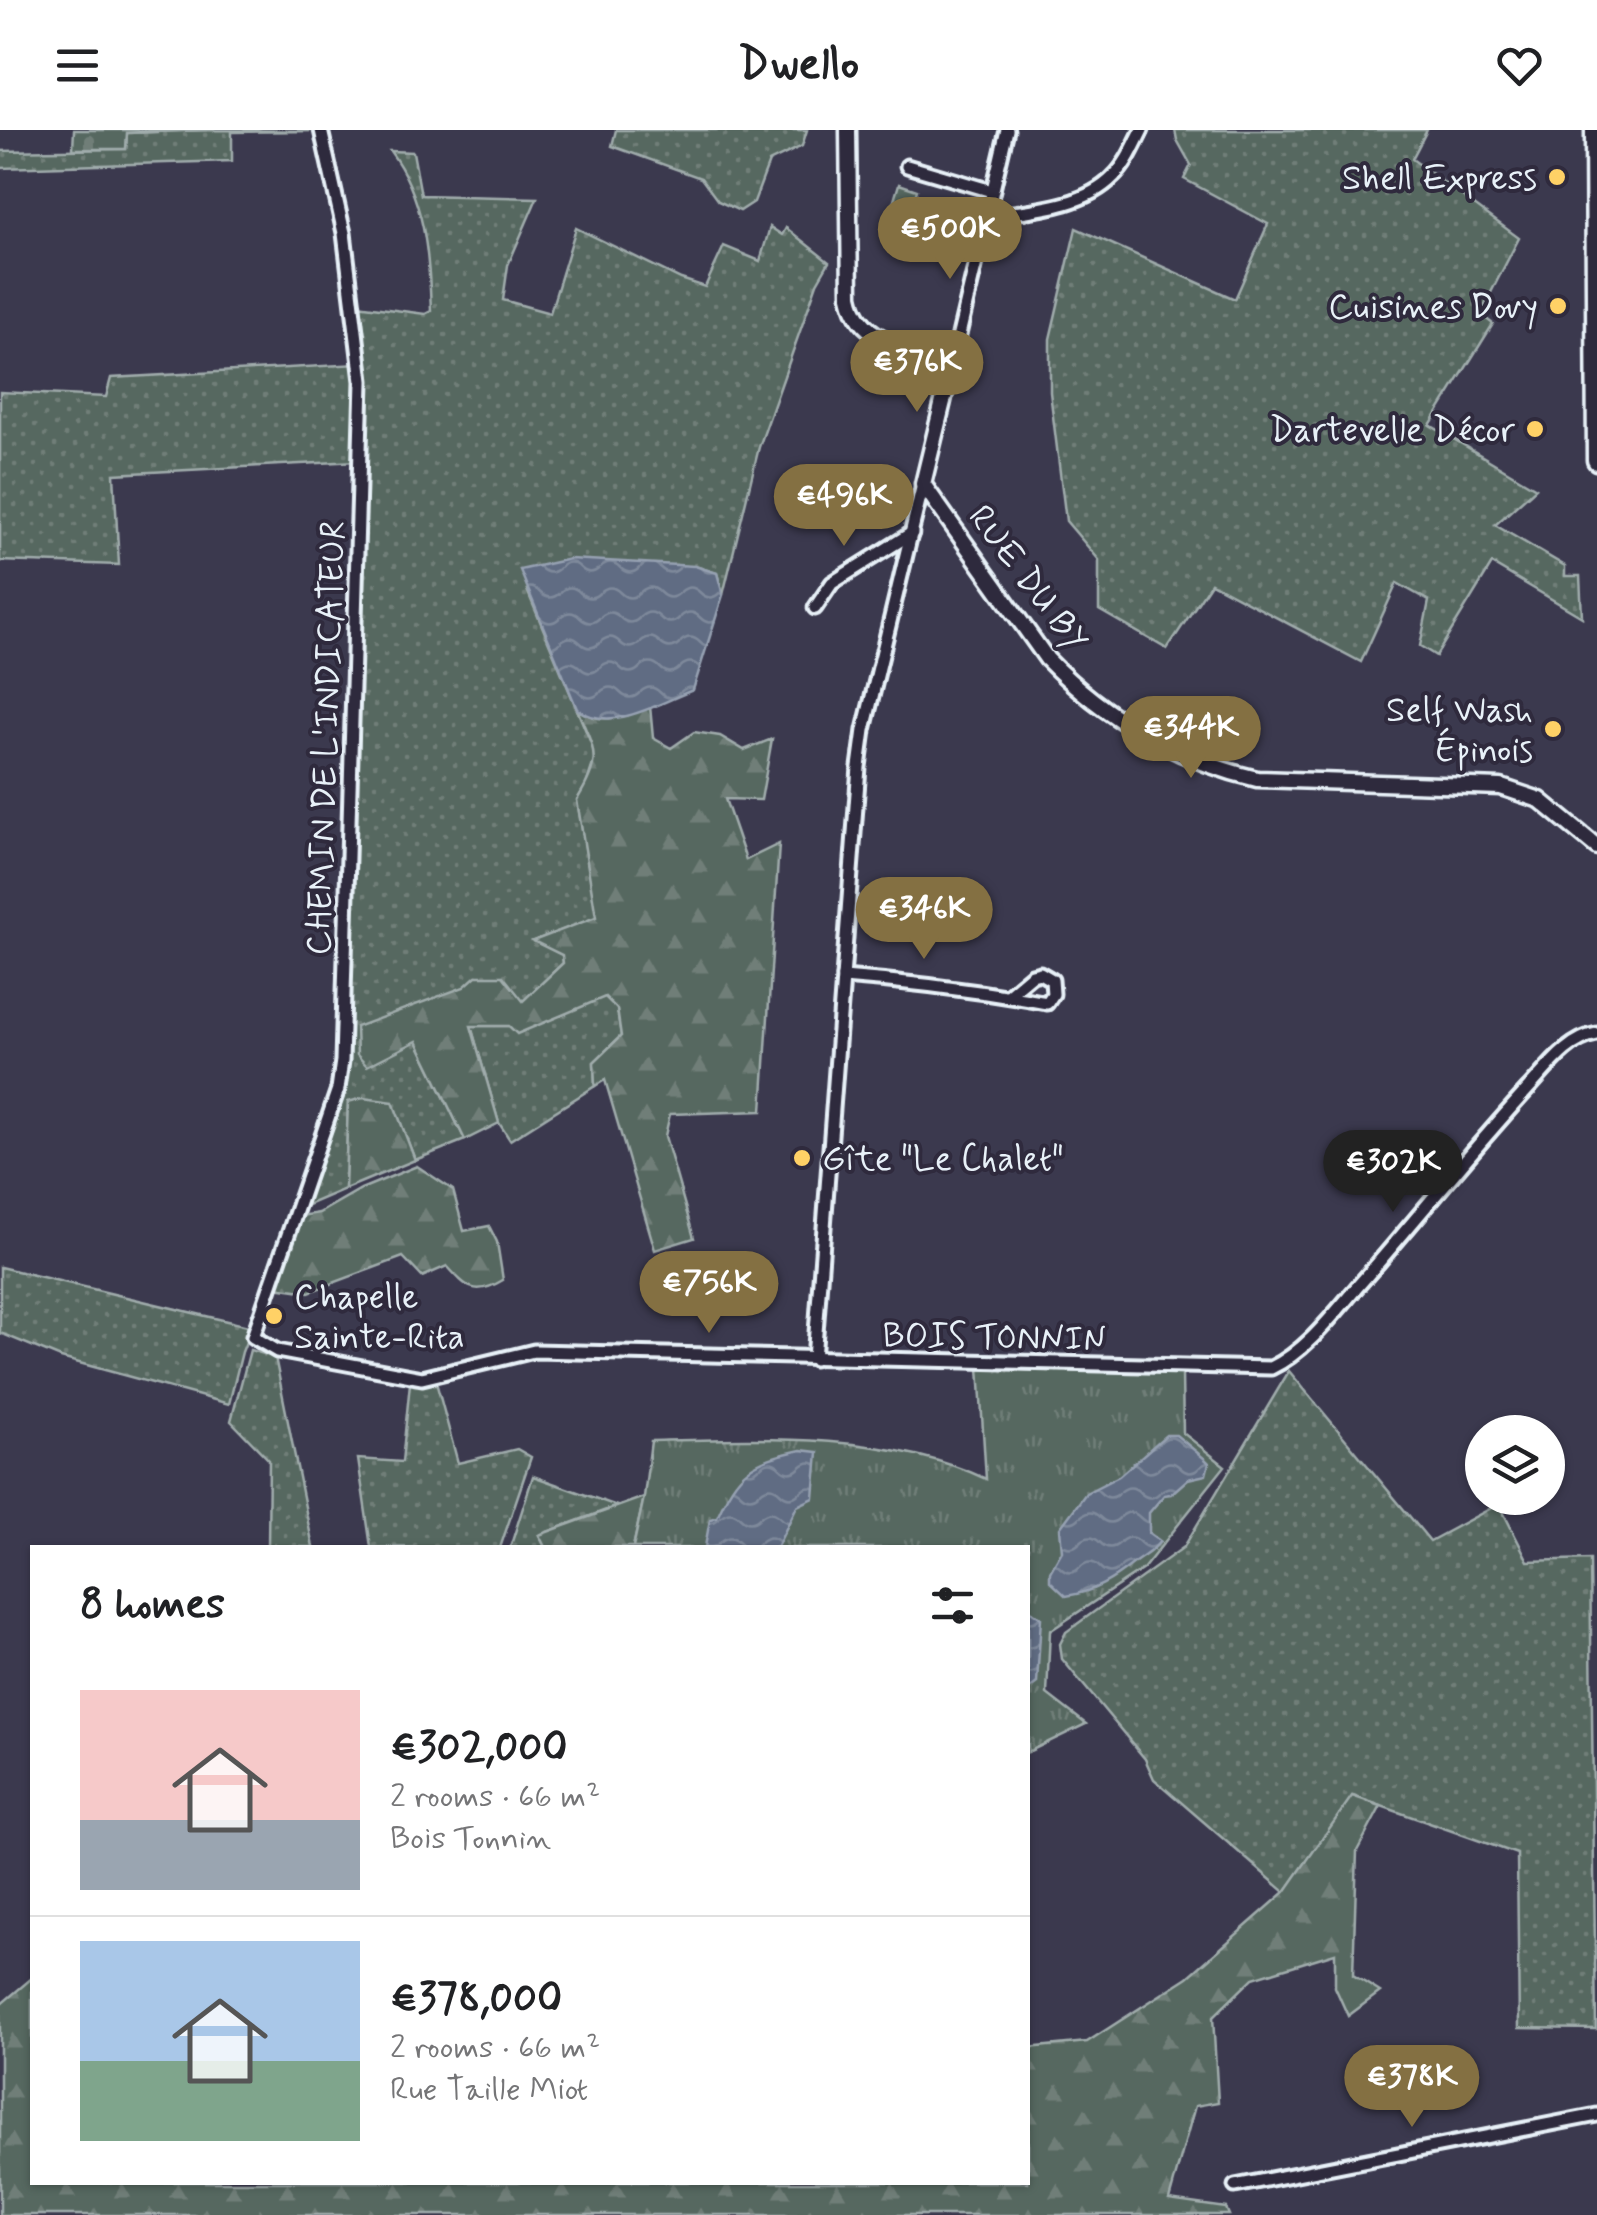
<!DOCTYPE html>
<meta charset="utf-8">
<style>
:root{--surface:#fff;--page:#f6f6f6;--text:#202124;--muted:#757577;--line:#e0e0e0;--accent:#847042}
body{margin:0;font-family:Mynerve,sans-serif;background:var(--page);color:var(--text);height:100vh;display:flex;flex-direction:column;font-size:38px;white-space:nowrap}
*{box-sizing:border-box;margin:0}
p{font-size:32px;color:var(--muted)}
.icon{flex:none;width:55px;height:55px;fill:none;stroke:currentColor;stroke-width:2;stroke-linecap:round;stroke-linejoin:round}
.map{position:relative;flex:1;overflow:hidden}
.drawer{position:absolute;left:30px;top:1415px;width:1000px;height:640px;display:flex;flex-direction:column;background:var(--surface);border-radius:0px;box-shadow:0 2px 8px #0004}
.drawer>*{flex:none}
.controls{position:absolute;left:1465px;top:1285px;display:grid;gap:20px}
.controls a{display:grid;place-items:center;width:100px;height:100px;border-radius:50%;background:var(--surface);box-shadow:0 2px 8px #0004;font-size:50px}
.price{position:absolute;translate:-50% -85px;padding:0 22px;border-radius:35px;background:var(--accent);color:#fff;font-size:32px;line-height:65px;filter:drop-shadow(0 2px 5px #0008)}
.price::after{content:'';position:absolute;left:50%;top:60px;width:30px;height:22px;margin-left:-15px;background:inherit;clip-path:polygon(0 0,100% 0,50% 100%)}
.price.on{background:#222;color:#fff}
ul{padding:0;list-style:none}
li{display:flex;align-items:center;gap:30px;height:250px;padding:0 50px}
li+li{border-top:2px solid var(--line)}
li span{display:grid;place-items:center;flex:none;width:280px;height:200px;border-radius:0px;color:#555}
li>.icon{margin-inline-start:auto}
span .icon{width:120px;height:120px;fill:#fffc;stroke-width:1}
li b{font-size:42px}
h2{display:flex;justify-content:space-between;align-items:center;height:120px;padding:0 50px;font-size:42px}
header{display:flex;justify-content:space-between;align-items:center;height:130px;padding:0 50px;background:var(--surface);font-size:45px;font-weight:700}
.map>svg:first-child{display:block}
.grass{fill:url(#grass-dots);stroke:#a0acac;stroke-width:2.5}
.forest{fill:url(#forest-firs);stroke:#a0acac;stroke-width:2.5}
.cemetery{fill:url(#cemetery-stones);stroke:#a0acac;stroke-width:2.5}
.park{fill:url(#park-tufts);stroke:#a0acac;stroke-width:2.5}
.pitch{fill:#576860;stroke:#a0acac;stroke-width:2.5}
.water{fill:url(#water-waves);stroke:#96a1b2;stroke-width:2.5}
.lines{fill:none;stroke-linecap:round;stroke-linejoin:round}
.minor-casing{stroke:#e8f1f8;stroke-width:19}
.tertiary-casing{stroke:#e8f1f8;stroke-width:21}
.primary-casing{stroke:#e8f1f8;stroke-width:25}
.minor{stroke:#2f2a3d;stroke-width:11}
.tertiary{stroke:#2f2a3d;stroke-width:14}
.primary{stroke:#2f2a3d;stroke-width:18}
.poi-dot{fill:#ffd166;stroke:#2f2a3d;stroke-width:4}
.labels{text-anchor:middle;stroke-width:8;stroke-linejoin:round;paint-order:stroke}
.poi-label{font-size:35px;fill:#e8f1f8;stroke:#2f2a3d;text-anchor:end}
.street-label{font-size:35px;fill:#e8f1f8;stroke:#2f2a3d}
</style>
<header><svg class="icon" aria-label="menu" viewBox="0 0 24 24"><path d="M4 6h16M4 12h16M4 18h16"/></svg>Dwello<svg class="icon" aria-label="heart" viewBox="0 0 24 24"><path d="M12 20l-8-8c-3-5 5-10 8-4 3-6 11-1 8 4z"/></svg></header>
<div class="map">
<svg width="1597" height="2085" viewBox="0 0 1597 2085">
<defs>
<pattern id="grass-dots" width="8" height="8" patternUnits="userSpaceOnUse" patternTransform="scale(2.5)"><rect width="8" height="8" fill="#576860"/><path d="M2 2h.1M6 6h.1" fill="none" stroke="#6f7e78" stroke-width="1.8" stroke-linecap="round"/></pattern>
<pattern id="forest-firs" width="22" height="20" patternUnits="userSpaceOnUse" patternTransform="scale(2.5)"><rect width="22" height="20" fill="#576860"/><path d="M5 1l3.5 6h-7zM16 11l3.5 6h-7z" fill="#6f7e78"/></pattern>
<pattern id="cemetery-stones" width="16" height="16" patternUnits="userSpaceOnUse" patternTransform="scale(2.5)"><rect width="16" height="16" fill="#576860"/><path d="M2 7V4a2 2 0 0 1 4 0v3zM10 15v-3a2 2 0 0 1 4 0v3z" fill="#6f7e78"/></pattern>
<pattern id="park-tufts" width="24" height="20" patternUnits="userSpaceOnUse" patternTransform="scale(2.5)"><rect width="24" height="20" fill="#576860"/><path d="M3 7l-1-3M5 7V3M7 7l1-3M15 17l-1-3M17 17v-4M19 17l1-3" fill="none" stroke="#6f7e78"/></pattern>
<pattern id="water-waves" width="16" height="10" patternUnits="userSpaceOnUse" patternTransform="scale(2.5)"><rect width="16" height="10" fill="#606c83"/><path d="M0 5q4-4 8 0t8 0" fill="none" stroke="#7e899b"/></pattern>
</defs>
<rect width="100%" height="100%" fill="#3b394e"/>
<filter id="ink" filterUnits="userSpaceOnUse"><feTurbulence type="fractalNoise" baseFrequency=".01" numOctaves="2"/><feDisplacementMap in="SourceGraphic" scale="20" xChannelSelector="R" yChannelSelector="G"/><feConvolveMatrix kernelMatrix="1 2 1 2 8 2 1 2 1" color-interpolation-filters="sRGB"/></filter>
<g filter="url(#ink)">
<g class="grass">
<path d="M207,0L318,1L232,2V31L0,38V21L126,19L127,3Z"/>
<path d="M616,0H807L802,16L769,32L754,72L740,81L718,71L701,48L612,16Z"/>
<path d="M1175,0H1427L1412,29L1519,108L1480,184L1493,194L1430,295L1536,358L1495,395L1565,436V446H1580L1582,487L1492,434L1436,526L1420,516L1429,471L1397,453L1361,532L1211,453L1167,519L1099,480V430L1066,391L1050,262V209L1076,98L1235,169L1268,94L1184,49L1191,35L1177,10Z"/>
<path d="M390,21L413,22L421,65L537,68L508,135L503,170L550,183L576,98L681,149L705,157L724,116L760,131L770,97L782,105L786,98L829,132L817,153L759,317L723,465L717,443L695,436L527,460L596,625L586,655L577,670L597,787L534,811L562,825L563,833L523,871L477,846L417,911L465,1010L415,1030L393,973L348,972L345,1059L303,1077L347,946L353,705L357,175L425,184L431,181C429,124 425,68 390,21Z"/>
<path d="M358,234L357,331L114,344L119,435L0,431V262L106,267L111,248Z"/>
<path d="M605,866L617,879L621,906L594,932L595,956L510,1010L499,993L471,896H509L517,903Z"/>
<path d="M0,1137L252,1197L242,1222L229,1274L61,1228L0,1203Z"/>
<path d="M250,1220L275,1227L313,1417H268L269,1330L231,1291Z"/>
<path d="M1289,1241L1430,1411L1499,1374L1528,1431L1590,1429L1596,1899L1519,1898L1517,1724L1353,1666L1285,1762L1154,1649L1145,1629L1062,1529L1060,1514L1066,1502L1184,1417Z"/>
<path d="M436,1252L458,1333L517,1319L531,1327L500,1418L371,1417L358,1329L402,1332L410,1253Z"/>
<path d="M533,1346L617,1376L539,1405L545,1417L510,1418Z"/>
</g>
<g class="forest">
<path d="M650,576L653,608L671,618L694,602L720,606L744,620L772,609L761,670L725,669L746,730L779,714L762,981L670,984L665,1006L694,1108L655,1120L605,950L595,956L594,932L621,906L617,879L605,867L517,904L509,896H471L499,993L465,1010L417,911L367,936L357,925L356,897L464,857L476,846H503L523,871L563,833L562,825L533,811L596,787L577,670C603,628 595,622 577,579C602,597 623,586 650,576Z"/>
<path d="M363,968L393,972L415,1030L345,1059L348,972Z"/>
<path d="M417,1036L453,1060L464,1101L489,1096L497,1112L503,1150C475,1167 467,1158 447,1136L422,1147L403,1127L309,1162L275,1157L300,1086L319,1083L361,1059Z"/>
<path d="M644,1367L633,1417H545L539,1405Z"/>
<path d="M1352,1666L1381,1676L1357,1721L1353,1845L1380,1862L1348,1886L1335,1857V1823L1253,1848L1213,1887L1218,1972L1195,1976L1169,2070L1226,2078L1229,2085H0V1875L32,1848V2052H1028V1918L1087,1912L1188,1847L1285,1762Z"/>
</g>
<path class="cemetery" d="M74,0H207L127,3L126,19H73Z"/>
<path class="park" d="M979,1237L1182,1243L1183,1303L1225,1336L1143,1439L1050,1501L1047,1564L1086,1594L1028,1622V1418H633L644,1367L651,1311C760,1308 885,1302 986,1349Z"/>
<path class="pitch" d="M899,54L917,60L906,96L888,90Z"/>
<g class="water">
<path d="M570,429L695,436L717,443L723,465L693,560C659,573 611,604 577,579L520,440Z"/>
<path d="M1166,1305H1176L1205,1329L1209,1333L1206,1345L1188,1349L1171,1364L1164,1365L1149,1383V1403L1160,1411C1153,1422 1144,1425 1134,1433C1113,1450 1094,1462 1066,1466L1050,1451V1442L1062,1421L1060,1398L1086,1363L1119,1346Z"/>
<path d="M801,1320L818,1322L814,1368L797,1376L777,1417H705L710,1389L717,1387C738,1339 751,1331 801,1320Z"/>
<path d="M1028,1479L1041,1488L1037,1553L1028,1560Z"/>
</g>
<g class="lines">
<defs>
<g id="minor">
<path d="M321,0L344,103L362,251L342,931L338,959L253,1207L277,1221L422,1248L534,1221L1271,1238C1309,1220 1338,1178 1365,1148C1419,1086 1471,1021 1527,960C1547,939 1567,909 1597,904"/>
<path d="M907,36L992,61"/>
<path d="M986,87C1026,80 1082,79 1113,47C1126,35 1134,16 1142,0"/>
<path d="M954,226L1007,0"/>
<path d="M815,478L832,453L912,403"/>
<path d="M843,847C912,852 979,861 1047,873L1053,864L1052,850L1040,843L1032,845L1007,866"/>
<path d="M814,1229L859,637L864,600L923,354"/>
<path d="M1235,2056L1597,1985"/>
</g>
<path id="tertiary" d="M848,0L850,166C860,216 912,217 954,226L923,354L1047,529C1104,588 1177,630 1257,649L1501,657L1540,670L1597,717"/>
<path id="primary" d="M1595,0L1597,330"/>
</defs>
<use href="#minor" class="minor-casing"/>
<use href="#tertiary" class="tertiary-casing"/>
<use href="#primary" class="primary-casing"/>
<use href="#minor" class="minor"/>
<use href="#tertiary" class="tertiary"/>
<use href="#primary" class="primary"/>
</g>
</g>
<g class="poi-dot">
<circle cx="1557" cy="47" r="10"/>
<circle cx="1558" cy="176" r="10"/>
<circle cx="1535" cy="299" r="10"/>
<circle cx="1553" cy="599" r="10"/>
<circle cx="802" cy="1028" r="10"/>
<circle cx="274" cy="1186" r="10"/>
</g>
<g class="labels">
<g class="poi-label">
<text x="1537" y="59">Shell Express</text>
<text x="1538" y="188">Cuisines Dovy</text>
<text x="1515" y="311">Dartevelle Décor</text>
<text x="1533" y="591">Self Wash<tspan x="1533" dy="40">Épinois</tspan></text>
<text x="822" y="1040" text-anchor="start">Gîte "Le Chalet"</text>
<text x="294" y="1178" text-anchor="start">Chapelle<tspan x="294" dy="40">Sainte-Rita</tspan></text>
</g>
<g class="street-label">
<text transform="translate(1029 448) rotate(53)" y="12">RUE DU BY</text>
<text transform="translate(325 608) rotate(-88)" y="12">CHEMIN DE L'INDICATEUR</text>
<text transform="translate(994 1206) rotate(1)" y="12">BOIS TONNIN</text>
</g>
</g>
</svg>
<div class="controls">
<a><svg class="icon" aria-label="layers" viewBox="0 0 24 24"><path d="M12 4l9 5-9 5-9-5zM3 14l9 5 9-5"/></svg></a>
</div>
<b class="price" style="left:950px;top:152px">€500K</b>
<b class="price" style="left:917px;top:285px">€376K</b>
<b class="price" style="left:844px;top:419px">€496K</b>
<b class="price" style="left:1191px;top:651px">€344K</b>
<b class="price" style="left:924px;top:832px">€346K</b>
<b class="price on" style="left:1393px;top:1085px">€302K</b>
<b class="price" style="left:709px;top:1206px">€756K</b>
<b class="price" style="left:1412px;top:2000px">€378K</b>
<section class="drawer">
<h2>8 homes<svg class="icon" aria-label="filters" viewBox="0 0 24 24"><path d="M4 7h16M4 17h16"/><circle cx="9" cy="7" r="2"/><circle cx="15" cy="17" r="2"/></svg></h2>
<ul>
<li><span style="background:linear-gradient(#f6c9c9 65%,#9aa5b1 0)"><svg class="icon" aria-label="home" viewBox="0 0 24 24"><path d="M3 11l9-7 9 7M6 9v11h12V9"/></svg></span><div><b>€302,000</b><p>2 rooms · 66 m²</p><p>Bois Tonnin</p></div></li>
<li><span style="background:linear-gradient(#a9c7e8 60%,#7fa58c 0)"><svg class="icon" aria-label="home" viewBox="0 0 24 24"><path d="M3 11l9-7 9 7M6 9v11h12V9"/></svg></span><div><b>€378,000</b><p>2 rooms · 66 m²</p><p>Rue Taille Miot</p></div></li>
</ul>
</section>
</div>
